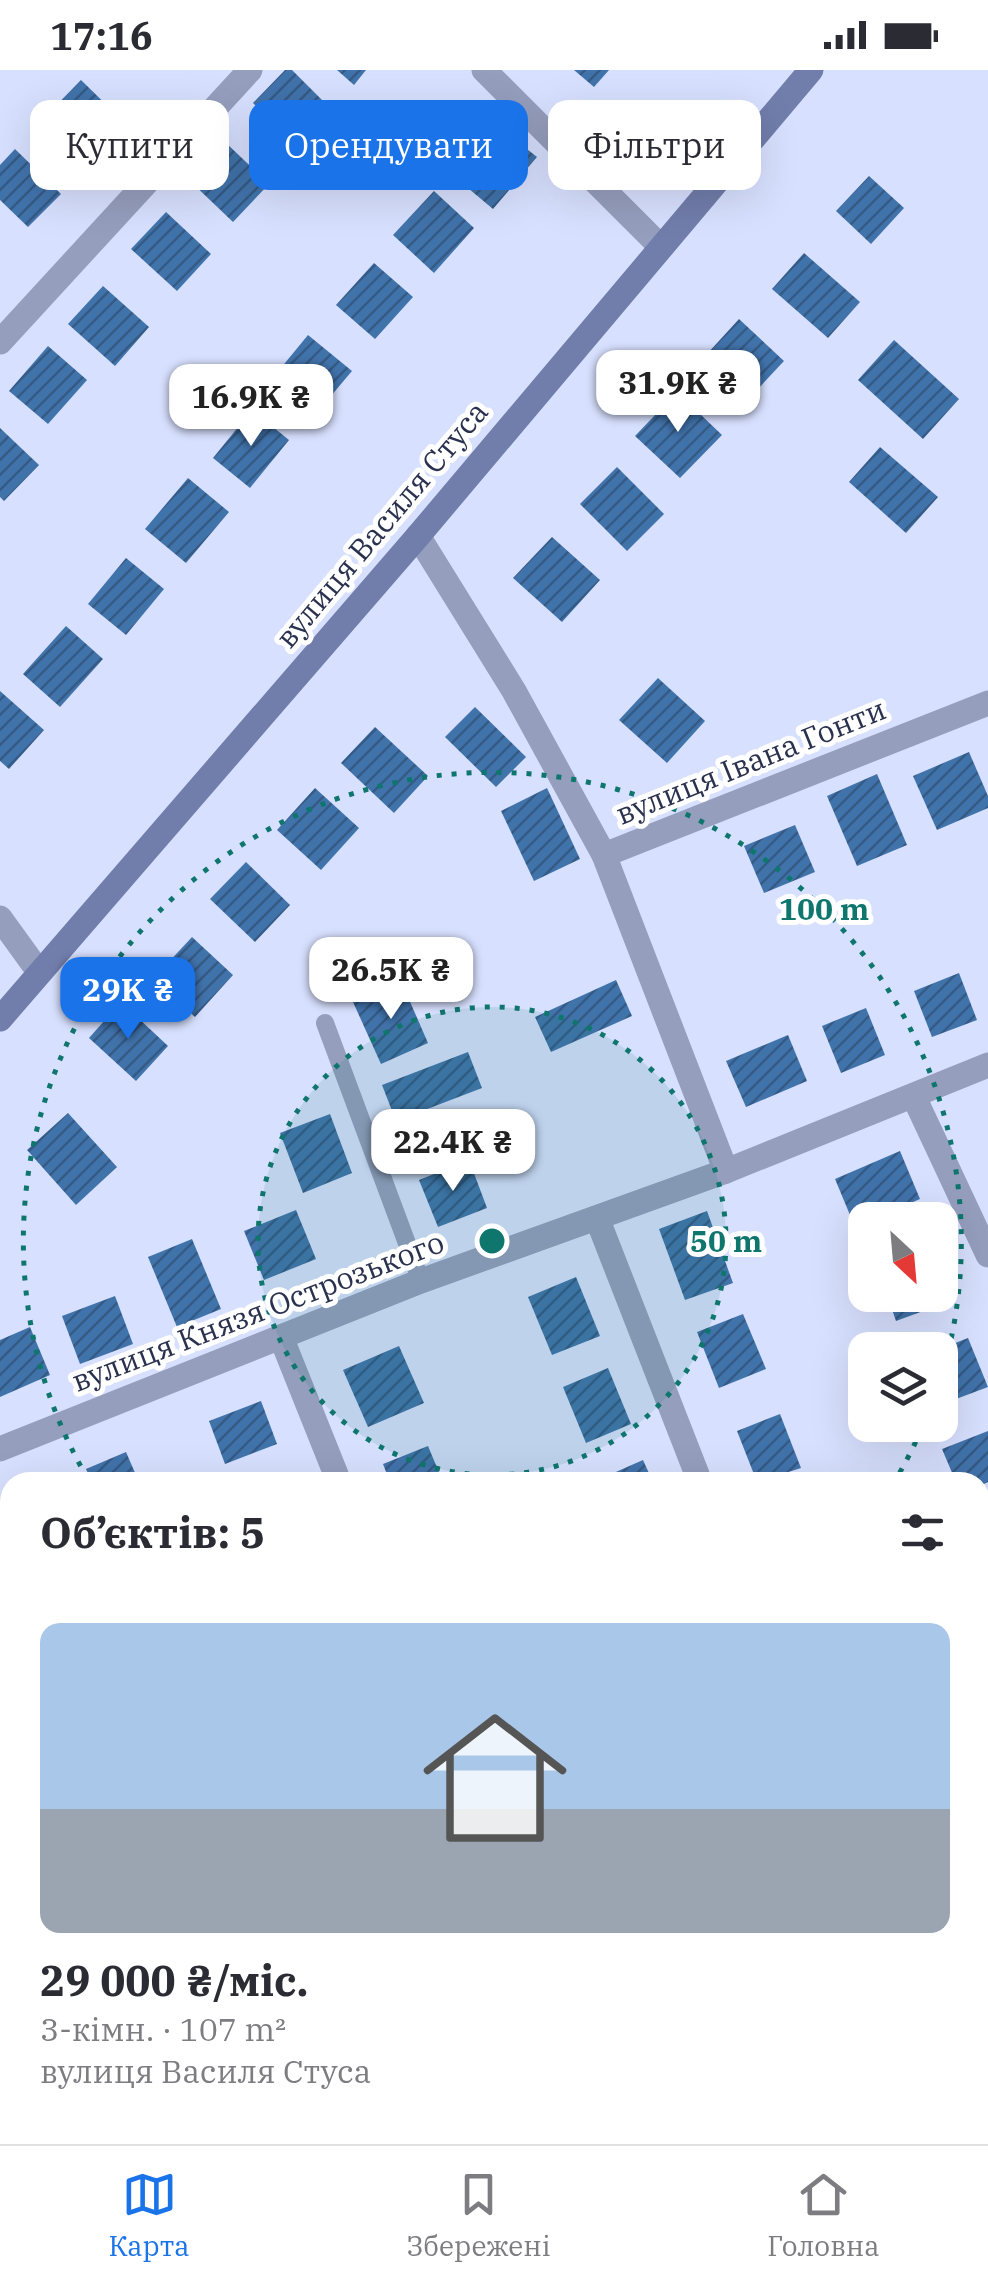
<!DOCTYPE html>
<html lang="uk">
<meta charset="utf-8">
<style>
:root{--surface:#fff;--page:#f2f2f3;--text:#2b2b33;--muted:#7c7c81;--line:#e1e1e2;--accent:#1a73e8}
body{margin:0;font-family:"IBM Plex Serif",serif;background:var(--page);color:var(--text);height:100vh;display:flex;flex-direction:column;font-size:38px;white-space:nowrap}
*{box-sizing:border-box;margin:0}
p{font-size:32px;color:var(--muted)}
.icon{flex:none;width:55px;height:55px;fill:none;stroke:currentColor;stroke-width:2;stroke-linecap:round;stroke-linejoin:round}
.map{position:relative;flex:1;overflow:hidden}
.sheet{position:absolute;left:0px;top:1402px;width:990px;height:672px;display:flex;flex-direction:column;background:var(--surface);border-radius:30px 30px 0 0;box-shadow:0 10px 40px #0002}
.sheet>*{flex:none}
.guide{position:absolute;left:30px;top:30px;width:930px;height:90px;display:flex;gap:20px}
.needle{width:65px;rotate:154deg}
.controls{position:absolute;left:848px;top:1132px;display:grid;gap:20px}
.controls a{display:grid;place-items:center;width:110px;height:110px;border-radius:20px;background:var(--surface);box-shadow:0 10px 40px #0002;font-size:50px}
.price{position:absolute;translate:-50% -85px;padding:0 22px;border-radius:20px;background:#fff;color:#222;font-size:32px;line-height:65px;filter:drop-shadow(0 2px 5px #0008)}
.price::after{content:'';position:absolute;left:50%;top:60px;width:30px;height:22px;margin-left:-15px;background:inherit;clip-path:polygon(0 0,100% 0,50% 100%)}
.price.current{background:var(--accent);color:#fff}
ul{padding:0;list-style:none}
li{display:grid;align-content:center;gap:20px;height:530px;padding:0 40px}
li span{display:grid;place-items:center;height:310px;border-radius:20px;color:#555}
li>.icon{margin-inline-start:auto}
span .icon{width:180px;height:180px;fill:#fffc;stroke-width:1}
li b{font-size:42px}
h2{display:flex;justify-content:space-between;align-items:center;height:120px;padding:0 40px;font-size:42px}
.pill{padding:0 35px;border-radius:20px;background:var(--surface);box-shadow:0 10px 40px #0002;font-size:35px;line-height:90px}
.pill.current{background:var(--accent);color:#fff}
.status{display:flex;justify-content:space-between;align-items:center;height:70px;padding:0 50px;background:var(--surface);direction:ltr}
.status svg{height:28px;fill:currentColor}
.tabs{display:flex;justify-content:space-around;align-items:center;height:140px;border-top:2px solid var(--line);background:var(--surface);font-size:28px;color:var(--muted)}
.tabs a{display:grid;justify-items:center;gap:5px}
.tabs .current{color:var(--accent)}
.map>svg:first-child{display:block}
.building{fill:url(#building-hatch)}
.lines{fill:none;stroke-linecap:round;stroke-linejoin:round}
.lane{stroke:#959ebd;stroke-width:18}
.street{stroke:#959ebd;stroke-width:25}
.secondary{stroke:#717dab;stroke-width:25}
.ring{fill:none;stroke:#0f766e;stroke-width:5;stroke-dasharray:5 10}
.labels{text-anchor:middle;stroke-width:10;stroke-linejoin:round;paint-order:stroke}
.street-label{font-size:30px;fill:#2a314e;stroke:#fff}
.centre{fill:#0f766e;stroke:#fff;stroke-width:5}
.ring-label{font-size:30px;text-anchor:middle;font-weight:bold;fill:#0f766e;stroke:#fff;stroke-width:10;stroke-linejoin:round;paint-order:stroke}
</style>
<div class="status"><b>17:16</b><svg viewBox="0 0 49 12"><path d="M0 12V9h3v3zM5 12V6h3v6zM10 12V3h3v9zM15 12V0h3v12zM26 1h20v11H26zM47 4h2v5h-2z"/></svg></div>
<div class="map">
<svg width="988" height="2074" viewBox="0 0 988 2074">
<defs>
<pattern id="building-hatch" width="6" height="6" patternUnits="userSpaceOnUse" patternTransform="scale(2.5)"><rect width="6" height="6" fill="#4173ab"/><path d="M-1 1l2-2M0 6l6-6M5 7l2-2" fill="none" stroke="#345a86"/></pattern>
</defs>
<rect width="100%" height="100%" fill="#d7e0fe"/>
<g class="building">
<path d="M285,0H292L340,48L305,83L253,33Z"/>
<path d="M337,0H366L354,15Z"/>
<path d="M574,0H609L594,17Z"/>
<path d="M81,10L128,56L90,95L43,49Z"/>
<path d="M493,52L537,87L493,139L450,103Z"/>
<path d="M225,72L269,114L233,152L189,110Z"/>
<path d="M15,79L61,124L28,157L0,130V95Z"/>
<path d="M869,106L904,138L871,174L836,141Z"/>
<path d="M434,121L474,158L434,203L393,165Z"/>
<path d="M166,142L211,184L177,221L131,179Z"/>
<path d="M804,183L860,232L828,268L772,219Z"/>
<path d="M374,193L413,227L375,269L336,235Z"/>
<path d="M103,216L149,257L115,296L68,254Z"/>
<path d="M739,249L784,291L742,336L697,295Z"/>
<path d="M308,265L352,301L314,346L271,310Z"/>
<path d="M894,270L959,329L923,369L858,310Z"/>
<path d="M48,276L87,310L48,354L9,321Z"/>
<path d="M677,322L722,365L680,408L635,366Z"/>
<path d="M252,340L289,370L250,418L213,388Z"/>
<path d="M0,358L39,395L4,431L0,427Z"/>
<path d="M880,377L938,427L906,463L849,412Z"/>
<path d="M617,397L664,444L627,481L580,434Z"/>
<path d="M188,408L229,442L186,493L145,459Z"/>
<path d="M552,467L600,510L562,552L513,508Z"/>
<path d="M126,488L164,519L126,565L88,534Z"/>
<path d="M66,556L103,589L60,637L23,604Z"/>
<path d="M658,608L705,651L667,693L619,650Z"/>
<path d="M0,621L44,660L9,699L0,691Z"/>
<path d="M475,637L526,687L496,717L445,667Z"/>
<path d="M375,657L428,706L394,743L341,693Z"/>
<path d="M969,682L988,726V738L937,760L913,706Z"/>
<path d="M877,704L907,775L857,796L827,726Z"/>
<path d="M315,718L359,758L321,800L277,760Z"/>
<path d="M547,718L580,789L534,811L501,741Z"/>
<path d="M795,755L815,802L764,823L744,776Z"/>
<path d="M246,792L290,835L255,872L210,829Z"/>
<path d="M192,867L233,905L195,947L153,909Z"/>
<path d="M959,903L977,950L932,967L914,921Z"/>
<path d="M616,910L632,946L551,982L535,947Z"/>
<path d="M401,911L428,973L381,994L353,932Z"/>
<path d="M121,932L168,976L136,1011L89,968Z"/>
<path d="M866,938L885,985L841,1003L822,956Z"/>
<path d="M788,965L807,1011L746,1037L726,991Z"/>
<path d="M468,982L482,1018L396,1051L382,1015Z"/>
<path d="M68,1043L117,1097L76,1135L27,1080Z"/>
<path d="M330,1044L352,1103L303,1123L280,1063Z"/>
<path d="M900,1081L920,1129L855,1157L835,1109Z"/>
<path d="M469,1090L487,1138L438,1157L419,1110Z"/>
<path d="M296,1140L316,1189L264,1210L244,1161Z"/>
<path d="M707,1141L733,1213L685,1230L659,1159Z"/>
<path d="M192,1169L221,1239L177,1257L148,1187Z"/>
<path d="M940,1196L953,1230L896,1251L887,1225H940Z"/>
<path d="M576,1207L600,1266L552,1285L528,1227Z"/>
<path d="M115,1226L133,1274L80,1294L62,1246Z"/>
<path d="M743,1244L766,1299L719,1318L697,1262Z"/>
<path d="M30,1257L50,1305L0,1327V1270Z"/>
<path d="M968,1268L988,1317L940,1335V1279Z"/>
<path d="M399,1276L424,1333L368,1357L343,1300Z"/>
<path d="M608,1298L631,1354L586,1373L563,1317Z"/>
<path d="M261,1331L277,1374L225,1394L209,1351Z"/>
<path d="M780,1344L801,1398L757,1412L737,1361Z"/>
<path d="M988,1361V1412L980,1416V1412H956L942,1379Z"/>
<path d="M428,1376L443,1412H390L383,1394Z"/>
<path d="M126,1382L139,1412H92L86,1399Z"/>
<path d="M643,1390L653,1412H602L600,1409Z"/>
<path d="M988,1439V1484L980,1463V1442Z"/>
<path d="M988,1716V1773L980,1754V1719Z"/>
<path d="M10,1817V1874L0,1877V1820Z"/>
<path d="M10,1903V1958L1,1961L0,1907Z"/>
<path d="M688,2065H735L714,2074H692Z"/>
</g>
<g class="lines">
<path class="lane" d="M325,953L421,1211"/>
<g class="street">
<path d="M484,0L660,176"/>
<path d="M0,272L250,0"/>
<path d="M418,466L514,621L604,785L988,633"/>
<path d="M604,785L726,1101"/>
<path d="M0,848L39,902"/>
<path d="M914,1027L988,1185"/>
<path d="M597,1148L700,1412"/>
<path d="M281,1267L339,1412"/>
<path d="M0,1379L421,1211L726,1101L988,995"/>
<path d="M0,1641L10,1670"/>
<path d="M980,1829L988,1826"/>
<path d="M99,2074L124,2065"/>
</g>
<path class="secondary" d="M0,949L418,466L811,0"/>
</g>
<circle cx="492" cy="1171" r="234" fill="#0f766e" fill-opacity=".12"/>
<g class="ring">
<circle cx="492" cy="1171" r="234"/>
<path d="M922 1358A469 469 0 0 1 896 1409M88 1409A469 469 0 1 1 941 1308"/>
</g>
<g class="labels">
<g class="street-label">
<text transform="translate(382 455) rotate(-50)" y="10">вулиця Василя Стуса</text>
<text transform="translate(751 692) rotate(-22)" y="10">вулиця Івана Гонти</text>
<text transform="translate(258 1242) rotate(-21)" y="10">вулиця Князя Острозького</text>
</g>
</g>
<circle cx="492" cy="1171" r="15" class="centre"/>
<g class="ring-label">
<text x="824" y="850">100 m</text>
<text x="726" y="1182">50 m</text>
</g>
</svg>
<div class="controls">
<a><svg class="needle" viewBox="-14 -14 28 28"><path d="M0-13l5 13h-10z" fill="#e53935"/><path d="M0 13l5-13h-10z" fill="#7c7c81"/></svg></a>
<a><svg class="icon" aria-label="layers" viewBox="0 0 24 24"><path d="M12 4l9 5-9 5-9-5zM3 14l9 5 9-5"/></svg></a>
</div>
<b class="price" style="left:678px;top:365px">31.9K ₴</b>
<b class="price" style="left:251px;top:379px">16.9K ₴</b>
<b class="price" style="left:391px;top:952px">26.5K ₴</b>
<b class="price current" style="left:128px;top:972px">29K ₴</b>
<b class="price" style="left:453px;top:1124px">22.4K ₴</b>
<div class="guide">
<a class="pill">Купити</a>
<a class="pill current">Орендувати</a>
<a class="pill">Фільтри</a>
</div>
<section class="sheet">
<h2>Об’єктів: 5<svg class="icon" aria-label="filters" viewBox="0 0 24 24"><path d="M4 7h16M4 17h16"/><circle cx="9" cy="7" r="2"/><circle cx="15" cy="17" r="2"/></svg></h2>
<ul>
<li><span style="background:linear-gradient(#a9c7e8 60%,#9aa5b1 0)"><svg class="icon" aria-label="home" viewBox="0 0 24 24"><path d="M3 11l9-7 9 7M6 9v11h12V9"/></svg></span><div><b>29 000 ₴/міс.</b><p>3-кімн. · 107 m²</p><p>вулиця Василя Стуса</p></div></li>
</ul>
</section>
</div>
<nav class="tabs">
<a class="current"><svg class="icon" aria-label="map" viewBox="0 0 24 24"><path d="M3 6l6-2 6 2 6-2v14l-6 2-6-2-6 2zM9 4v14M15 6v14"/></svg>Карта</a>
<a><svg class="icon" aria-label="saved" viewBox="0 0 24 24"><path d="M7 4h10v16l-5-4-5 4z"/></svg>Збережені</a>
<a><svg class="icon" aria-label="home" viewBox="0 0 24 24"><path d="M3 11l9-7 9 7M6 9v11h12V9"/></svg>Головна</a>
</nav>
